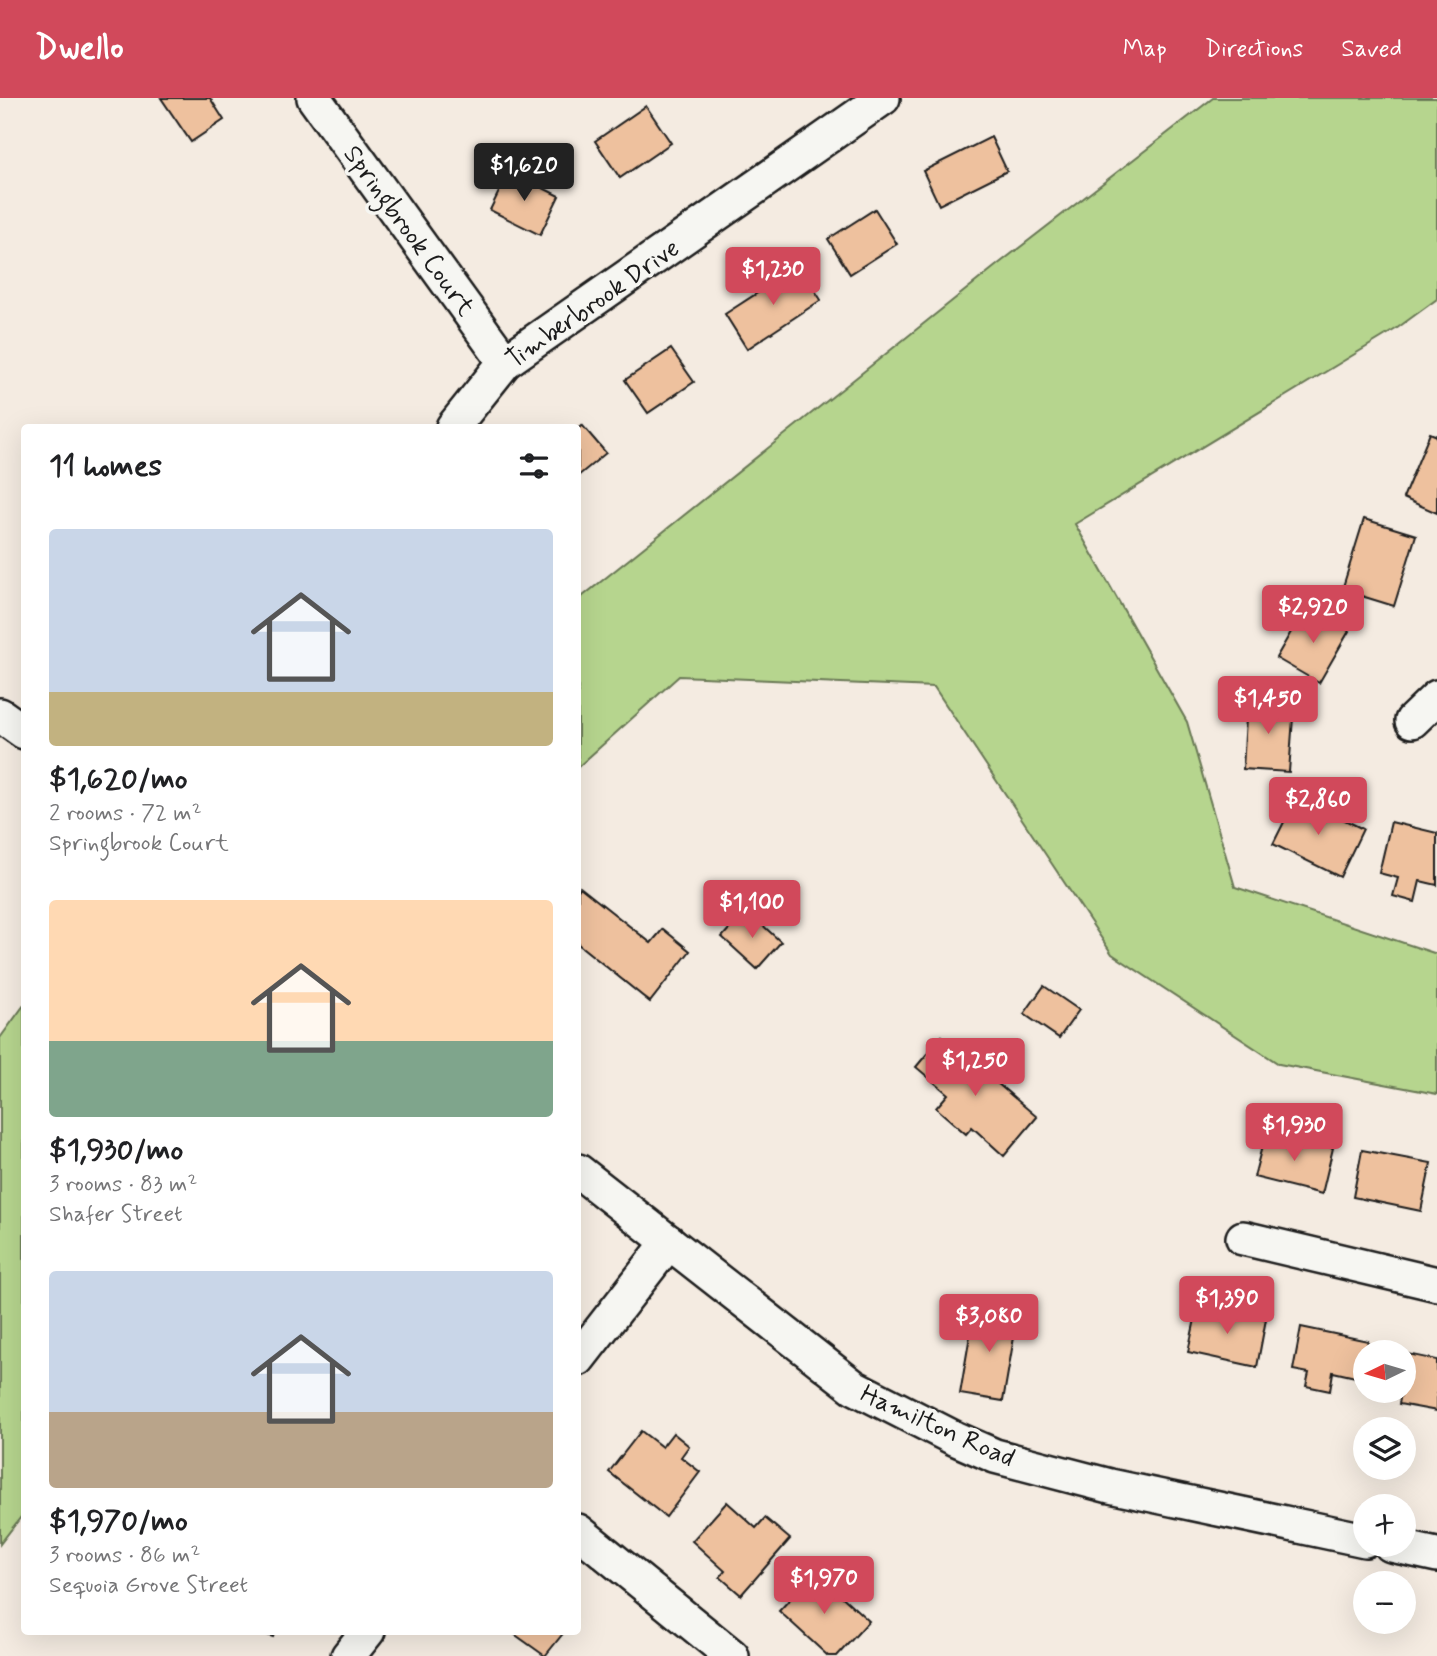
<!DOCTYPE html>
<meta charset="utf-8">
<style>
:root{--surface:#fff;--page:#f6f6f6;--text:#202124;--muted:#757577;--accent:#d1495b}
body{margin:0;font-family:Mynerve,sans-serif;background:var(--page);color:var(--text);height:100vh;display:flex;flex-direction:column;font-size:26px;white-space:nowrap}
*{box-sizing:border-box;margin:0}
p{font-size:23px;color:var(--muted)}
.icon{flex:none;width:38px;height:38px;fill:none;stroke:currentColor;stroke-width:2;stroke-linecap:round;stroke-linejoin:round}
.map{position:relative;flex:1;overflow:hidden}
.side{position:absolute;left:21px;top:326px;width:560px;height:1211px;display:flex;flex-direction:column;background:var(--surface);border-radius:7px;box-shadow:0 7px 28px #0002}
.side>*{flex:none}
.needle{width:46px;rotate:265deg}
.tools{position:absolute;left:1353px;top:1242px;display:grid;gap:14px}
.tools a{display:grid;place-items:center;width:63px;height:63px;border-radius:50%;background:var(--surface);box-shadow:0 7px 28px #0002;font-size:35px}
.price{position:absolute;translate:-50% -60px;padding:0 16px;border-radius:7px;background:var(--accent);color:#fff;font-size:23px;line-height:46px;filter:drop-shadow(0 2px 4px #0008)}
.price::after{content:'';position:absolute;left:50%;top:42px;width:21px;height:16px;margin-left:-10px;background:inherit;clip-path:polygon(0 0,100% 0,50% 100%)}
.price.current{background:#222;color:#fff}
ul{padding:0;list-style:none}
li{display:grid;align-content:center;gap:14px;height:371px;padding:0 28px}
li span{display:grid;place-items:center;height:217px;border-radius:7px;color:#555}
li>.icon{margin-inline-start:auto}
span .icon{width:126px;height:126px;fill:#fffc;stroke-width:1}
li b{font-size:30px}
h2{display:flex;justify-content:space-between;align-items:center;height:84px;padding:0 28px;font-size:30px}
header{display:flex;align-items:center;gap:42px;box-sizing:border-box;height:98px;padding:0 35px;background:var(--accent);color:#fff}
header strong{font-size:33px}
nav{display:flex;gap:38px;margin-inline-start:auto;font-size:24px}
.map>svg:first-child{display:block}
.green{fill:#b6d58e;stroke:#697855;stroke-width:2}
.building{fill:#eec19e;stroke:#1c1c1c;stroke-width:2}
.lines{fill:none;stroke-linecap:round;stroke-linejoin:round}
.minor-casing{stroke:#1c1c1c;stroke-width:38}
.minor{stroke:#f6f6f2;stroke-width:33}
.labels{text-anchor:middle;stroke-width:7;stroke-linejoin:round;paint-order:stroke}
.street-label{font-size:26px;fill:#1c1c1c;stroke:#f6f6f2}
</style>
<header>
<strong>Dwello</strong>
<nav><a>Map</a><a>Directions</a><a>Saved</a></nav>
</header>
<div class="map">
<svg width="1437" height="1558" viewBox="0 0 1437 1558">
<rect width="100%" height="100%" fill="#f4ebe1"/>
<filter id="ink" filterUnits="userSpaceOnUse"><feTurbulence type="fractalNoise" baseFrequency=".0143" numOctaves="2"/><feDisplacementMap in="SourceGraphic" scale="14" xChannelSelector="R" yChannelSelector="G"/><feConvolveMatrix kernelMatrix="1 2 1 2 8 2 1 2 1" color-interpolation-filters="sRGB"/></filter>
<g filter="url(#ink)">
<g class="green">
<path d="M1213,0H1437V201L1396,231L1075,426L1187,624L1235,789L1437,856V996L1279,966L1112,856L934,589L679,578L578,669V502L997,167Z"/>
<path d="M24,907V1415L0,1446V940Z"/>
</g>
<g class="building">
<path d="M161,0H210L224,22L191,44Z"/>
<path d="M646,8L671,45L620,80L595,43Z"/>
<path d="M991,39L1007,73L939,107L923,73Z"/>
<path d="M509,73L559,98L540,137L490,112Z"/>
<path d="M875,111L897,146L850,176L828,141Z"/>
<path d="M799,168L821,202L747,251L725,216Z"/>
<path d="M671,251L694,284L648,315L625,282Z"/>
<path d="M582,327L606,355L578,378V331Z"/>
<path d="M1430,335L1437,338V415L1403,400Z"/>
<path d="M1364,421L1416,437L1394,508L1342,492Z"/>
<path d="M1306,508L1349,533L1319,585L1276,560Z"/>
<path d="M1247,603L1294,606L1289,674L1243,671Z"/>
<path d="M1297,698L1363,731L1340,779L1273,746Z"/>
<path d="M1391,724L1437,735V787L1420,783L1415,804L1393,798L1398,780L1379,775Z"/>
<path d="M580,789L651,845L663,831L690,853L650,904L578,846V793Z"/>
<path d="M746,812L781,844L757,871L722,839Z"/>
<path d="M1044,888L1079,912L1059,940L1024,916Z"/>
<path d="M942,938L1037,1019L1004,1058L972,1029L966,1036L936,1010L948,996L916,969Z"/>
<path d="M1266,1033L1333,1050L1322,1096L1254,1079Z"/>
<path d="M1362,1052L1431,1065L1421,1113L1353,1099Z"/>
<path d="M1198,1207L1266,1221L1257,1269L1188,1254Z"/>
<path d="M975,1208L1018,1216L1003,1303L960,1296Z"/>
<path d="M1301,1229L1368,1243L1360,1280L1333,1274L1330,1293L1306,1288L1309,1275L1293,1272Z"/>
<path d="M1408,1256L1437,1262V1313L1399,1306Z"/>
<path d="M641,1333L662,1349L673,1335L689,1348L681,1359L700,1374L666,1419L609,1374Z"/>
<path d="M727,1404L756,1430L765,1420L790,1441L741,1497L720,1479L725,1473L692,1443Z"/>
<path d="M815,1474L869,1523L837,1558H828L779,1513Z"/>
<path d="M256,1533H275L273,1539Z"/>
<path d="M510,1533H565L545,1558Z"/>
</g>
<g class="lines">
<defs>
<g id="minor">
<path d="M314,0L505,264"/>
<path d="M453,329L505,264L883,0"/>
<path d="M0,617L24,634"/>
<path d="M1412,623L1437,599"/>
<path d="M578,1073L854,1289L954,1340L995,1358L1110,1388L1365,1442"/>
<path d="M1243,1140L1437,1186"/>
<path d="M578,1261L669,1144"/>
<path d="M578,1433L732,1558"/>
<path d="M1391,1447L1437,1457"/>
<path d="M348,1558L368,1533"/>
</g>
</defs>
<use href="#minor" class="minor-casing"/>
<use href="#minor" class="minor"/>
</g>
</g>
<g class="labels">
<g class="street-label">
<text transform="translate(410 132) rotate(54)" y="9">Springbrook Court</text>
<text transform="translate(592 205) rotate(-35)" y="9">Timberbrook Drive</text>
<text transform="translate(938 1327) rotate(24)" y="9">Hamilton Road</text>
</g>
</g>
</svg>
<div class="tools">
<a><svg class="needle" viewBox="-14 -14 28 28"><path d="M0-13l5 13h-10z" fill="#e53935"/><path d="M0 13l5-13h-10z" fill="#757577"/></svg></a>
<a><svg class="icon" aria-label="layers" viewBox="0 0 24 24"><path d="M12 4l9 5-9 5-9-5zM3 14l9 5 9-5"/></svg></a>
<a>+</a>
<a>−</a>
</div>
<b class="price current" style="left:524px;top:105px">$1,620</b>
<b class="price" style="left:773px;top:209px">$1,230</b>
<b class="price" style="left:1313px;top:547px">$2,920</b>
<b class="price" style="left:1268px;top:638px">$1,450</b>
<b class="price" style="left:1318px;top:739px">$2,860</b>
<b class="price" style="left:752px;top:842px">$1,100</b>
<b class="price" style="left:975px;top:1000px">$1,250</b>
<b class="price" style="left:1294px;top:1065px">$1,930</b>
<b class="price" style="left:1227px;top:1238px">$1,390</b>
<b class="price" style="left:989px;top:1256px">$3,080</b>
<b class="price" style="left:824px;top:1518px">$1,970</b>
<section class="side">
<h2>11 homes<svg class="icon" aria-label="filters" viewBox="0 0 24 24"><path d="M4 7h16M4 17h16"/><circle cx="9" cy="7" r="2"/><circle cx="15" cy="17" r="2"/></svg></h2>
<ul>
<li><span style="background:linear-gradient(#c9d6e8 75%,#c2b280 0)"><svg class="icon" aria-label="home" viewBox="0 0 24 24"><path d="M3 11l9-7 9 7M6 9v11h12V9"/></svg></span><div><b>$1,620/mo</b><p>2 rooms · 72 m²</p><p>Springbrook Court</p></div></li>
<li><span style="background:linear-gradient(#ffd9b3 65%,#7fa58c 0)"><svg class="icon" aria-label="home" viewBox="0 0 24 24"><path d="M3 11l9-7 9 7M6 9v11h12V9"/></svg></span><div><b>$1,930/mo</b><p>3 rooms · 83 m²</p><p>Shafer Street</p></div></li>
<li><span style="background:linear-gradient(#c9d6e8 65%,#b9a48a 0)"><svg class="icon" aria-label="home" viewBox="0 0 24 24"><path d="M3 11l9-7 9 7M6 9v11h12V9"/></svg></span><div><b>$1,970/mo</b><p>3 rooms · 86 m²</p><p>Sequoia Grove Street</p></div></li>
</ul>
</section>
</div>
